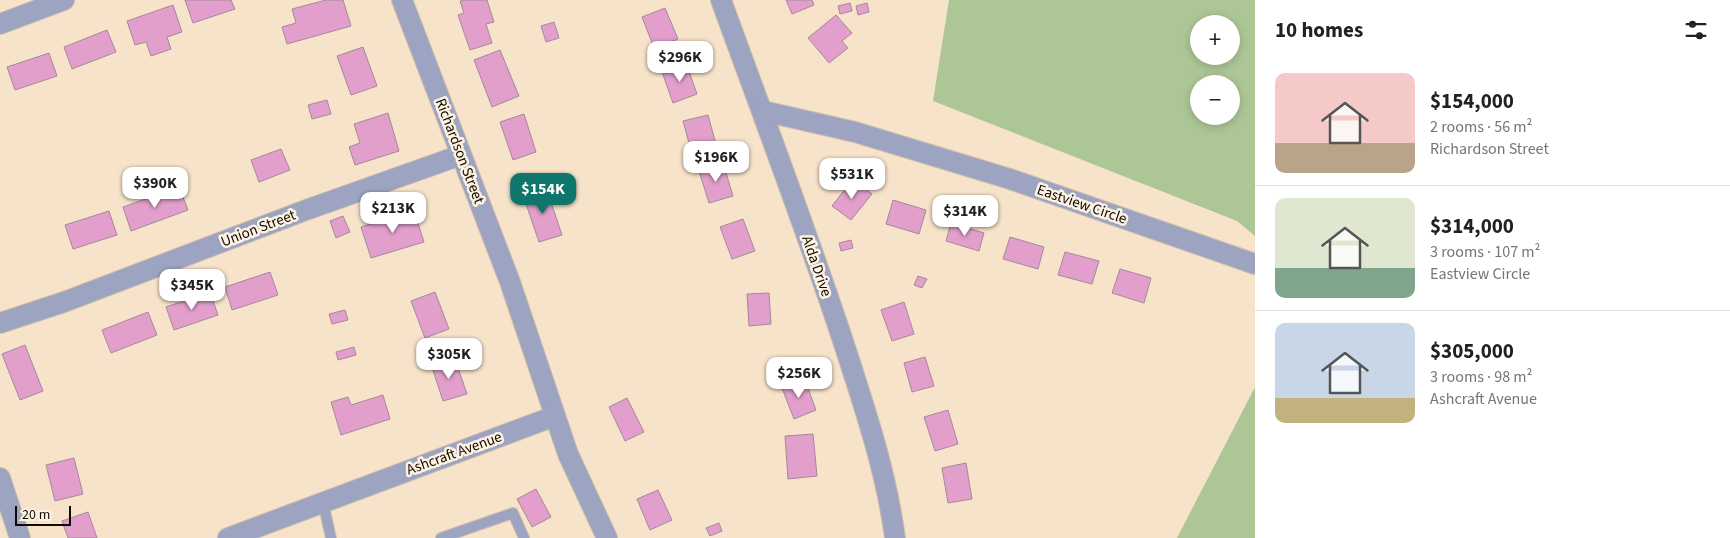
<!DOCTYPE html>
<meta charset="utf-8">
<style>
:root{--surface:#fff;--page:#f6f6f6;--text:#202124;--muted:#757577;--line:#e0e0e0;--accent:#0f766e}
body{margin:0;font-family:"Source Sans 3",sans-serif;background:var(--page);color:var(--text);height:100vh;display:flex;flex-direction:column;font-size:19px;white-space:nowrap}
*{box-sizing:border-box;margin:0}
p{font-size:16px;color:var(--muted)}
.icon{flex:none;width:28px;height:28px;fill:none;stroke:currentColor;stroke-width:2;stroke-linecap:round;stroke-linejoin:round}
.map{position:relative;flex:1;overflow:hidden}
.side{display:flex;flex-direction:column;background:var(--surface);width:475px}
.side>*{flex:none}
.controls{position:absolute;left:1190px;top:15px;display:grid;gap:10px}
.controls a{display:grid;place-items:center;width:50px;height:50px;border-radius:50%;background:var(--surface);box-shadow:0 2px 8px #0003;font-size:25px}
.scale{position:absolute;left:15px;bottom:12px;width:56px;box-sizing:border-box;padding-left:5px;border:2px solid #100a03;border-top:0;font-size:14px;line-height:18px;white-space:nowrap;color:#100a03;-webkit-text-stroke:4px #fef2e2;paint-order:stroke}
.price{position:absolute;translate:-50% -42px;padding:0 11px;border-radius:10px;background:#fff;color:#222;font-size:16px;line-height:32px;filter:drop-shadow(0 1px 2px #0008)}
.price::after{content:'';position:absolute;left:50%;top:30px;width:15px;height:11px;margin-left:-8px;background:inherit;clip-path:polygon(0 0,100% 0,50% 100%)}
.price.current{background:var(--accent);color:#fff}
ul{padding:0;list-style:none}
li{display:flex;align-items:center;gap:15px;height:125px;padding:0 20px}
li+li{border-top:1px solid var(--line)}
li span{display:grid;place-items:center;flex:none;width:140px;height:100px;border-radius:10px;color:#555}
li>.icon{margin-inline-start:auto}
span .icon{width:60px;height:60px;fill:#fffc;stroke-width:1}
li b{font-size:21px}
h2{display:flex;justify-content:space-between;align-items:center;height:60px;padding:0 20px;font-size:21px}
main{display:flex;flex:1;min-height:0}
.map>svg:first-child{display:block}
.green{fill:#acc695;fill-rule:evenodd}
.building{fill:#e29fcb;stroke:#a4899a}
.lines{fill:none;stroke-linecap:round;stroke-linejoin:round}
.service-casing{stroke:#d2c0aa;stroke-width:12}
.minor-casing{stroke:#d2c0aa;stroke-width:22}
.service{stroke:#9da4c1;stroke-width:10}
.minor{stroke:#9da4c1;stroke-width:20}
.labels{text-anchor:middle;stroke-width:5;stroke-linejoin:round;paint-order:stroke}
.street-label{font-size:15px;fill:#100a03;stroke:#fef2e2}
</style>
<main>
<div class="map">
<svg width="1255" height="538" viewBox="0 0 1255 538">
<rect width="100%" height="100%" fill="#f7e3ca"/>
<g class="green">
<path d="M949,0H1255V236L1237,221L933,101ZM1199,24H1231V56H1199ZM1199,84H1231V116H1199Z"/>
<path d="M1255,387V538H1177Z"/>
</g>
<g class="building">
<path d="M185,0H231L235,9L193,23Z"/>
<path d="M326,0H343L351,26L287,44L282,27L296,23L292,9Z"/>
<path d="M465,0H487L494,22L486,24L492,43L470,50L458,15L464,13L460,1Z"/>
<path d="M786,0H812L814,5L792,14Z"/>
<path d="M850,3L852,11L840,14L838,6Z"/>
<path d="M867,3L869,12L858,15L856,6Z"/>
<path d="M173,5L182,32L167,37L171,49L151,56L146,42L135,45L127,21Z"/>
<path d="M665,8L678,39L654,48L642,17Z"/>
<path d="M836,15L852,33L842,41L848,48L829,63L808,38Z"/>
<path d="M554,22L559,38L546,42L541,26Z"/>
<path d="M107,30L116,52L72,69L64,47Z"/>
<path d="M363,47L377,86L351,95L337,56Z"/>
<path d="M500,50L519,96L492,107L474,60Z"/>
<path d="M49,53L57,76L15,90L7,67Z"/>
<path d="M686,63L697,94L673,103L662,72Z"/>
<path d="M327,100L331,114L312,119L308,105Z"/>
<path d="M388,113L399,151L355,165L349,147L360,143L354,124Z"/>
<path d="M524,114L536,152L513,160L500,122Z"/>
<path d="M708,115L717,148L692,154L683,121Z"/>
<path d="M281,149L290,170L259,182L251,160Z"/>
<path d="M723,163L733,196L709,203L699,171Z"/>
<path d="M853,179L872,194L851,220L832,206Z"/>
<path d="M179,187L188,210L131,231L123,207Z"/>
<path d="M546,187L562,235L539,242L523,195Z"/>
<path d="M893,200L926,210L919,234L886,224Z"/>
<path d="M414,210L424,242L371,258L361,227Z"/>
<path d="M109,211L117,235L73,249L65,225Z"/>
<path d="M343,216L350,232L336,238L330,221Z"/>
<path d="M743,219L755,251L732,259L720,227Z"/>
<path d="M951,223L984,233L979,251L946,241Z"/>
<path d="M1010,237L1044,247L1038,269L1003,259Z"/>
<path d="M851,240L853,248L841,251L839,243Z"/>
<path d="M1065,252L1099,261L1092,284L1058,275Z"/>
<path d="M1120,269L1151,278L1144,303L1112,293Z"/>
<path d="M270,272L278,295L232,310L225,287Z"/>
<path d="M918,276L927,279L922,288L914,285Z"/>
<path d="M210,292L218,315L174,330L166,307Z"/>
<path d="M435,292L449,329L425,338L411,301Z"/>
<path d="M769,293L771,324L749,326L747,294Z"/>
<path d="M904,302L914,334L892,341L881,310Z"/>
<path d="M345,310L348,320L332,324L329,314Z"/>
<path d="M148,312L157,335L111,353L102,330Z"/>
<path d="M25,345L43,391L20,400L2,354Z"/>
<path d="M354,347L356,355L338,360L336,352Z"/>
<path d="M925,357L934,386L912,392L904,363Z"/>
<path d="M455,359L467,394L443,401L432,367Z"/>
<path d="M805,380L816,410L794,419L782,388Z"/>
<path d="M383,395L390,419L341,435L331,402L348,397L351,405Z"/>
<path d="M627,398L644,432L625,441L609,407Z"/>
<path d="M948,410L958,444L935,451L924,417Z"/>
<path d="M813,434L817,476L788,479L785,436Z"/>
<path d="M74,458L83,494L55,501L46,465Z"/>
<path d="M966,463L972,499L948,503L942,468Z"/>
<path d="M536,489L551,517L532,527L517,499Z"/>
<path d="M658,490L672,520L650,530L637,499Z"/>
<path d="M88,512L97,538H68L62,521Z"/>
<path d="M719,523L722,531L710,536L706,528Z"/>
</g>
<g class="lines">
<defs>
<g id="service">
<path d="M323,502L331,538"/>
<path d="M441,538L513,513L524,538"/>
</g>
<g id="minor">
<path d="M402,0L510,282L568,454L607,538"/>
<path d="M721,0C762,113 805,226 843,341C864,406 886,470 895,538"/>
<path d="M0,24L64,0"/>
<path d="M763,111L855,132L1010,179L1255,264"/>
<path d="M0,323L64,302L306,210L461,155"/>
<path d="M0,478L20,538"/>
<path d="M228,538L555,416"/>
</g>
</defs>
<use href="#service" class="service-casing"/>
<use href="#minor" class="minor-casing"/>
<use href="#service" class="service"/>
<use href="#minor" class="minor"/>
</g>
<g class="labels">
<g class="street-label">
<text transform="translate(460 151) rotate(69)" y="5">Richardson Street</text>
<text transform="translate(1082 204) rotate(19)" y="5">Eastview Circle</text>
<text transform="translate(258 228) rotate(-21)" y="5">Union Street</text>
<text transform="translate(817 266) rotate(71)" y="5">Alda Drive</text>
<text transform="translate(454 453) rotate(-20)" y="5">Ashcraft Avenue</text>
</g>
</g>
</svg>
<div class="controls">
<a>+</a>
<a>−</a>
</div>
<div class="scale">20 m</div>
<b class="price" style="left:680px;top:83px">$296K</b>
<b class="price" style="left:716px;top:183px">$196K</b>
<b class="price" style="left:852px;top:200px">$531K</b>
<b class="price" style="left:155px;top:209px">$390K</b>
<b class="price current" style="left:543px;top:215px">$154K</b>
<b class="price" style="left:393px;top:234px">$213K</b>
<b class="price" style="left:965px;top:237px">$314K</b>
<b class="price" style="left:192px;top:311px">$345K</b>
<b class="price" style="left:449px;top:380px">$305K</b>
<b class="price" style="left:799px;top:399px">$256K</b>
</div>
<section class="side">
<h2>10 homes<svg class="icon" aria-label="filters" viewBox="0 0 24 24"><path d="M4 7h16M4 17h16"/><circle cx="9" cy="7" r="2"/><circle cx="15" cy="17" r="2"/></svg></h2>
<ul>
<li><span style="background:linear-gradient(#f6c9c9 70%,#b9a48a 0)"><svg class="icon" aria-label="home" viewBox="0 0 24 24"><path d="M3 11l9-7 9 7M6 9v11h12V9"/></svg></span><div><b>$154,000</b><p>2 rooms · 56 m²</p><p>Richardson Street</p></div></li>
<li><span style="background:linear-gradient(#dfe7d0 70%,#7fa58c 0)"><svg class="icon" aria-label="home" viewBox="0 0 24 24"><path d="M3 11l9-7 9 7M6 9v11h12V9"/></svg></span><div><b>$314,000</b><p>3 rooms · 107 m²</p><p>Eastview Circle</p></div></li>
<li><span style="background:linear-gradient(#c9d6e8 75%,#c2b280 0)"><svg class="icon" aria-label="home" viewBox="0 0 24 24"><path d="M3 11l9-7 9 7M6 9v11h12V9"/></svg></span><div><b>$305,000</b><p>3 rooms · 98 m²</p><p>Ashcraft Avenue</p></div></li>
</ul>
</section>
</main>
